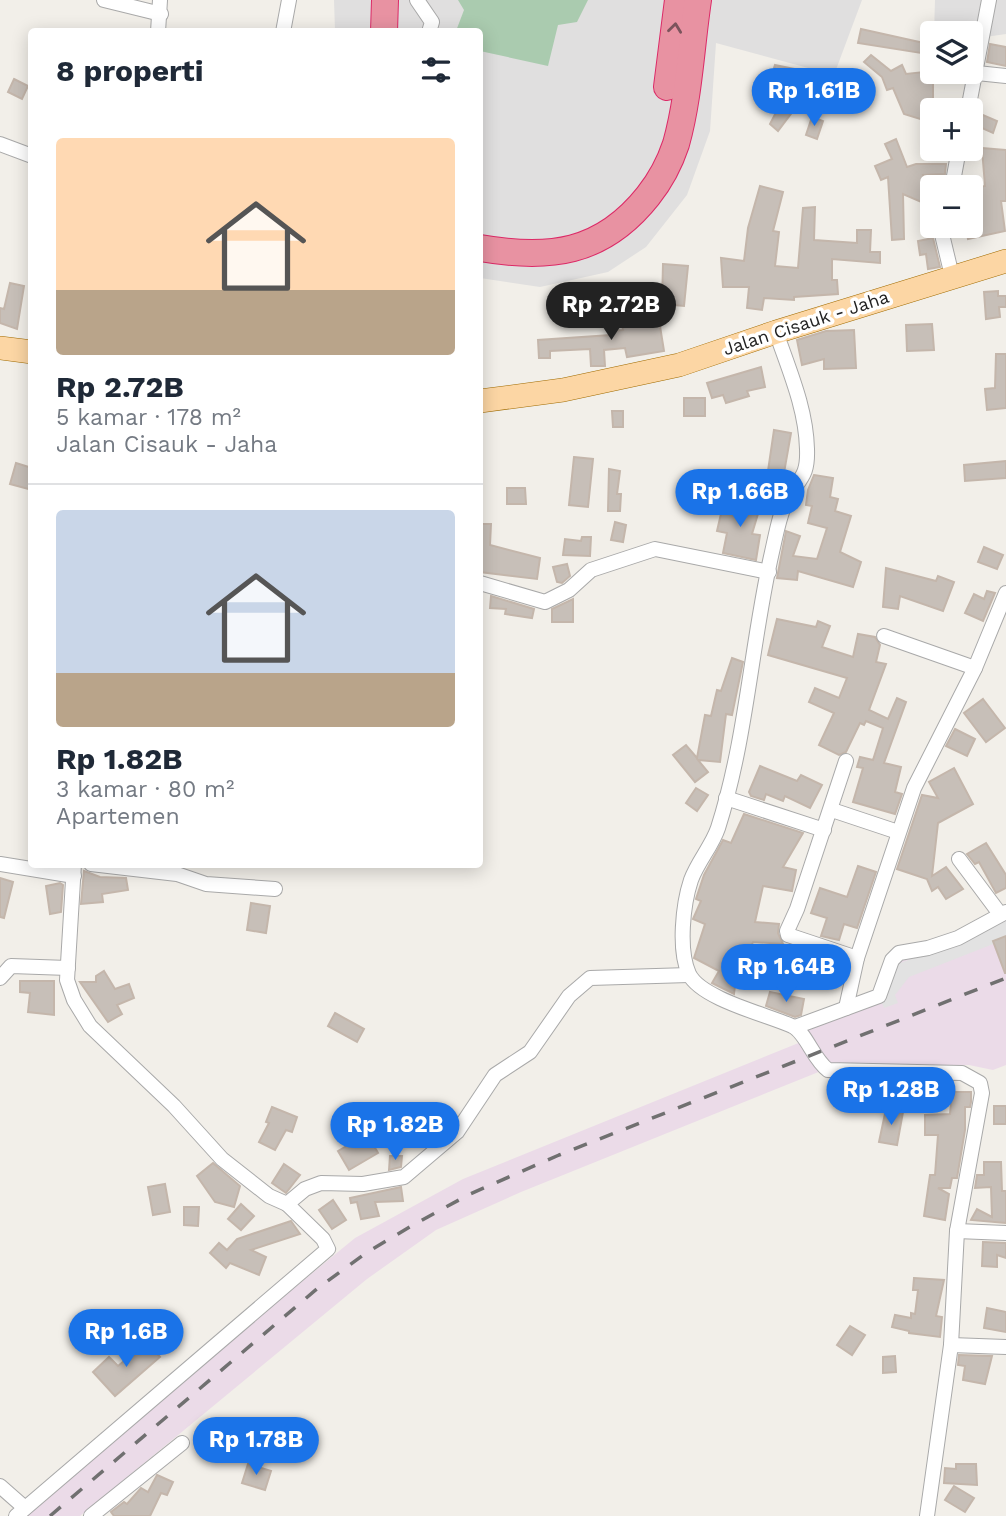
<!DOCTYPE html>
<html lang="id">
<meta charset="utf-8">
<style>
:root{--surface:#fff;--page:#f2f2f3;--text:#1f2937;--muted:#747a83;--line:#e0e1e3;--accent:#1a73e8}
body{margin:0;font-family:"Work Sans",sans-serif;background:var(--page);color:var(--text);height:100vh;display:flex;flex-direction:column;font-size:26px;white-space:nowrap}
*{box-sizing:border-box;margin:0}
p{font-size:23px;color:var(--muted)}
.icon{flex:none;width:38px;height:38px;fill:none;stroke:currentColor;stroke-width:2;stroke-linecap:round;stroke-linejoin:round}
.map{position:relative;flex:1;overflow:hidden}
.side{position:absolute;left:28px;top:28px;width:455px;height:840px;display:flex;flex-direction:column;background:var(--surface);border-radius:7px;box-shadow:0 4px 18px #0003}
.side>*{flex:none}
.buttons{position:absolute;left:920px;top:21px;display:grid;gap:14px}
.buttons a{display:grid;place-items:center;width:63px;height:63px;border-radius:7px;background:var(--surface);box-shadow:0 4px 18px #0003;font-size:35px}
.price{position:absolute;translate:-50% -60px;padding:0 16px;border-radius:24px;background:var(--accent);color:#fff;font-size:23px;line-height:46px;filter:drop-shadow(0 2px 4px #0008)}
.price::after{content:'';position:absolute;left:50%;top:42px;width:21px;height:16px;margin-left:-10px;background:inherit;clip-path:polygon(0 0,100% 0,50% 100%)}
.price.current{background:#222;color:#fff}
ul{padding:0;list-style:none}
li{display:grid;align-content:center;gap:14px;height:371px;padding:0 28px}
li+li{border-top:2px solid var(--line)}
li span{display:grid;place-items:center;height:217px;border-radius:7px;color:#555}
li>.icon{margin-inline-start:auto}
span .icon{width:126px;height:126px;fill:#fffc;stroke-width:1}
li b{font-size:30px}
h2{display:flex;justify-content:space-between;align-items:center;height:84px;padding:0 28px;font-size:30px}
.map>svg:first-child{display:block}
.residential{fill:#e0dfdf}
.industrial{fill:#ebdbe8}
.cemetery{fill:#aacbaf}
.parking{fill:#e2e2e2}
.building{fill:#c7bfb8;stroke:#c4b6ab;stroke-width:2}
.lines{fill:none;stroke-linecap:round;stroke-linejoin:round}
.street-casing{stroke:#a9a9a9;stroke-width:16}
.primary-casing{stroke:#a06b00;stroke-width:24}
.highway-casing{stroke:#dc2a67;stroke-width:28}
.street{stroke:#fff;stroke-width:14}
.primary{stroke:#fcd6a4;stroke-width:23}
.highway{stroke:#e892a2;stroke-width:26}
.rail{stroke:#707070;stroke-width:3.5;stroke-dasharray:14 14;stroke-linecap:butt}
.oneway{stroke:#7b545c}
.labels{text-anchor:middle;stroke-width:7;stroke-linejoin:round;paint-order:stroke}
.street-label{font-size:18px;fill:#222;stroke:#fff}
</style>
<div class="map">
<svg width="1006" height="1516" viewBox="0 0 1006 1516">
<rect width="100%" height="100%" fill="#f2efe9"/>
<g class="residential">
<path d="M334,0H862L834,75L716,43L710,131L687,195L646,247L608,272L540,287L480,278V32L335,31Z"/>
<path d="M935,0H1006V34L971,39V33H934Z"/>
</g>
<path class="industrial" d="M1006,913V1065L993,1070L969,1065H836L521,1192L436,1230L367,1279L80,1516H25L131,1422L355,1238L463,1179L806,1040L801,1027L879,999L896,957Z"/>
<path class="cemetery" d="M458,0H588L577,22L558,25L548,66L480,51V32L456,31L464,10Z"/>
<path class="parking" d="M1006,921V939L909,977L895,995L898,1003L884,1008L879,996L898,964Z"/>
<g class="building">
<path d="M861,29L924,43L921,53L858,43Z"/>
<path d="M990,44L1006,47V66L987,62Z"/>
<path d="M871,55L891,71L902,65L906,74L933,71V123L904,114L893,88L887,90L882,77L864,62Z"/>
<path d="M775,65L814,73L808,85L799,81L796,107L778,131L770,124L794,78L774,68Z"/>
<path d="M14,79L28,86L22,99L8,92Z"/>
<path d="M978,113L997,121L993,133L973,124Z"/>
<path d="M812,117L823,121L817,139L806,135Z"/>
<path d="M896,139L907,167L916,164H946L945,174L923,175L929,193L933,194V207L903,194L904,239L892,240L888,177L881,180L875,166L892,159L885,144Z"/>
<path d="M982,148L1006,150V201H1001L1005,231L968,239L966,226H971V211L975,210L971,189L985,186Z"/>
<path d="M760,186L783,192L773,231L779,232L775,266L798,268L803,208L815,207L814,240L857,243V230H871L870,252H880V263L832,259V280H837L838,294L794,297V300L764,298L762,310L747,308L749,287H723L721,258L744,261L748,228Z"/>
<path d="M933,238L940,267L928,269L926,254L920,255L918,241Z"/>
<path d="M663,264L688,266L684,306L662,304Z"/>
<path d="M10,283L24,286L17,329L0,323V308L4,309Z"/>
<path d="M998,291V296H1006V307H999L1000,317L986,319L984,292Z"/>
<path d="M604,296L605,306L561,308V298Z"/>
<path d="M659,320L664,351L627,357L625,348L604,350L605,366H591L590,349L550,351V358H539L538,340L611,335L610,331L623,330L622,325Z"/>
<path d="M932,324L934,350L907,351L906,325Z"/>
<path d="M854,330L856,368L824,369V359L802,365L797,340L826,331Z"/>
<path d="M996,354H1006V408L987,410L985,389L995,388Z"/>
<path d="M761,367L765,387L747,391L749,396L726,403L723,395L712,398L707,383Z"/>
<rect x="684" y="398" width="21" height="18"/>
<path d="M612,411H623V427H613Z"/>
<path d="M774,430L791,433L784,473L768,471Z"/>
<path d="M574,457L593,459L588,507L569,505Z"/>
<path d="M1006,461V478L965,481L964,465Z"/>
<path d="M16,463L32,468V490L10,484Z"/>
<path d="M609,469L620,471L617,494H621L620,511H608Z"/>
<path d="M814,475L833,478L830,497L838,499L835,511L851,516L840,552L861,562L853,587L798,571L797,580L777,578L786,531L800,536L793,556L817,559L827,528L808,523L812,506L806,505L808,490Z"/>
<path d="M507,488H525L526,504H507Z"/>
<path d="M724,501L744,505L745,501L760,507L752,534L760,535L756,560L723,553L727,533L717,531Z"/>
<path d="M615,522L626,525L623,542L611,540Z"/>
<path d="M480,524H491L490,545L540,558L537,579L480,572Z"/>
<path d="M582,537H591L590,556L563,555L565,539L581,541Z"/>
<path d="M984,547L1003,555L997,569L978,562Z"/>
<path d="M567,564L570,576L562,583L557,582L553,567Z"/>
<path d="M886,568L936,581L938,576L954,582L943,611L900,596L898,609L883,607Z"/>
<path d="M987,591L995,593L983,621L965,613L974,594L984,599Z"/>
<path d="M491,596L534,609L532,618L505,614L506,609L490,608Z"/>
<path d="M573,599V622H552V609Z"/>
<path d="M777,619L816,627L818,621L830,626L822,647L853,657L858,634L875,637L880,645L876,662L886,664L869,710L888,719L897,698L906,702L884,763L901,767L895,792L902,794L895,814L853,802L863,768L857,767L860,757L873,760L883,728L866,721L864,725L860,723L846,752L839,755L819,745L834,713L809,702L815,688L839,698L847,678L768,655Z"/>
<path d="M732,658L743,662L732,715L726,714L720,762L698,760L708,772L695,782L673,755L686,745L697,758L705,715L711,716L717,690L721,691Z"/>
<path d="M983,699L1005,728L986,742L964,713Z"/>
<path d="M955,729L975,739L967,756L946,746Z"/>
<path d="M760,766L797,781L801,775L822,785L810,808L785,796L783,801L766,794L764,800L751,796L749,792Z"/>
<path d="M954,768L973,804L938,823L932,876L946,867L963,889L946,899L938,887L932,891L927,879L897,869L922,795L938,798L929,782Z"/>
<path d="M696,788L708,795L697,811L686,803Z"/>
<path d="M744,814L803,833L783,867L796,870L792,891L763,886L755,922L779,924L778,933L783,944L753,942L741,968L758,977H736L734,994L712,983L719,971L694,958L705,924L693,919L701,901L696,899L704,875L723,840L731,843Z"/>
<path d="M986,843L1006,875V888L996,893L979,862L975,864L967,854Z"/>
<path d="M858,866L876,872L857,928L844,924L839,940L821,936L827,918L811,913L820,888L847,897Z"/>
<path d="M84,871L100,877L126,878L128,890L102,894L103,902L81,904Z"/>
<path d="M0,878L13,882L4,918L0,917Z"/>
<path d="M60,883L63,885L61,912L50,914L46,886Z"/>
<path d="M251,903L270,906L266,933L247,930Z"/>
<path d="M1006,936V973H1005L993,941Z"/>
<path d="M785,945L799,949L800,961L787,962Z"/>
<path d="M802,952L821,956L820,980L800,979Z"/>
<path d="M104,971L115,989L129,984L134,998L117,1005L122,1014L108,1022L80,982H96V976Z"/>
<path d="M20,981H54V1015L28,1012L30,993L20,992Z"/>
<path d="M770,992L804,999L801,1015L795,1017L766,1006Z"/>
<path d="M335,1013L364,1029L357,1042L328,1026Z"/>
<path d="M952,1092H971V1102L970,1107H965V1130L957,1178H952L950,1188H938L949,1194L945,1220L924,1216L930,1175H935L938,1135H925V1115L950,1114Z"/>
<rect x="994" y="1106" width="12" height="18"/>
<path d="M272,1107L297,1117L292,1132L286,1130L275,1150L259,1142L269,1123L266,1122Z"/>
<path d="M886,1109L903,1112L897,1145L879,1142Z"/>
<path d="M367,1134L378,1153L349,1170L338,1151Z"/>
<path d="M390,1156H402L401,1167L389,1170Z"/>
<path d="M984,1162H1001L1002,1191H1006V1223L971,1220L977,1209L992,1217L991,1187L975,1188L977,1175H984Z"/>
<path d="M213,1163L240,1186L234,1207L215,1202L197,1176Z"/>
<path d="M284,1164L300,1175L286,1193L272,1183Z"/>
<path d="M165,1184L170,1212L153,1215L148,1187Z"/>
<path d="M401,1187L403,1201L375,1202L379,1216L361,1219L357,1202L351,1203L350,1198Z"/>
<path d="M333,1200L346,1220L332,1229L319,1210Z"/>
<path d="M241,1204L254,1216L241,1230L228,1219Z"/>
<path d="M184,1207H199L198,1226L184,1225Z"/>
<path d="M291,1221L300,1234L251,1250L266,1257L259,1275L230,1263L226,1268L210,1253L219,1243L227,1250L237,1239Z"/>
<path d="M983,1242L1006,1243V1258L997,1255V1267L982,1266Z"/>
<path d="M914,1278L944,1280L936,1316L942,1317L940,1337L909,1333V1331L892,1327L895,1315L911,1318V1313L915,1314L918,1290H913Z"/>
<path d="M987,1308L1006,1312V1332L984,1328Z"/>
<path d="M850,1326L865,1335L852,1355L837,1345Z"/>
<path d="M147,1342L160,1357L115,1396L93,1372L109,1357L118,1366Z"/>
<path d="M959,1355L992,1356L985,1384L963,1380L965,1366L958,1365Z"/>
<path d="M895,1356L896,1372L883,1373V1357Z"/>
<path d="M248,1464L271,1471L265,1490L242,1483Z"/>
<path d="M956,1464H976L977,1485L944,1483L945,1468L956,1469Z"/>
<path d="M157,1475L173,1482L167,1495L161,1493L150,1516H114L111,1512L124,1502L127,1504L141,1488L148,1492Z"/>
<path d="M954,1486L974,1498L965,1512L945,1500Z"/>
</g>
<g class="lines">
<defs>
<g id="street">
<path d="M104,0L161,14"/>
<path d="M417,0L432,22L429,32"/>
<path d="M158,32L160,0"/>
<path d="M283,32L289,0"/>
<path d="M977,73L1006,76"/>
<path d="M968,110L989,0"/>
<path d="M0,144L32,156"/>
<path d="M952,187L959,149"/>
<path d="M940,226L952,276"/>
<path d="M776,332C789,370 806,408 807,449C808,475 801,477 789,496C780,510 776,535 772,552C751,644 747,737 718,828C712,846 698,861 691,880C683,904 678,950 689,974C701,999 768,1015 792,1026C806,1032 813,1059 828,1070L962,1073L980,1083L982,1093L957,1231L951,1345L927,1516"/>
<path d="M480,583L545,602L569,590L591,570L655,549L769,572"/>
<path d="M884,636L975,668"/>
<path d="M846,761L797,909L787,931L788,935L857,958"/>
<path d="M726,798L824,830"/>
<path d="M832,810L898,832"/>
<path d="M959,859L1000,914"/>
<path d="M0,864L74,876"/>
<path d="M74,864L67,980L74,1000L90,1026L174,1106L222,1159L269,1196L287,1204L305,1189L321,1183L363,1184L404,1177L457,1132L495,1075L530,1052L569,996L590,978L689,975"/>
<path d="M91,864L177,874L206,884L275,889"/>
<path d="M0,978L11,966L68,968"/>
<path d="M846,1008L857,958L914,788L975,668L1006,593"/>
<path d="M795,1027L879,996L892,960L899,953L928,948L958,938L1006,912"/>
<path d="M957,1231L1006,1233"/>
<path d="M951,1345L1006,1347"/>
<path d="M0,1486L25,1508"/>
<path d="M16,1516L328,1249L323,1239L287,1204"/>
<path d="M91,1516L182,1443"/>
</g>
<g id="primary">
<path d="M0,348L32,352"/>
<path d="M480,401L563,390L679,365L776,332L1006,261"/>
</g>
<g id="highway">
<path d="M384,32L385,0"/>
<path d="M667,87L678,0"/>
<path d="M480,248C549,260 602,254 648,196C660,181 670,162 676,144C689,98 691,47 698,0"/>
</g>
</defs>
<use href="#street" class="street-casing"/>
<use href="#primary" class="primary-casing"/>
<use href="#highway" class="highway-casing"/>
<use href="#street" class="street"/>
<use href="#primary" class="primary"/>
<use href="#highway" class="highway"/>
<path class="rail" d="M50,1516L318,1288L366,1253L413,1225L470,1194L559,1155L1006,978"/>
</g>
<defs><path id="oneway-chevron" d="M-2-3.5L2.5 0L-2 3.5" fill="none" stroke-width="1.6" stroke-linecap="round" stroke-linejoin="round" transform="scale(1.75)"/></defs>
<use class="oneway" href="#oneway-chevron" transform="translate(675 28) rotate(-83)"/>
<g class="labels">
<g class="street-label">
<text transform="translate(806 323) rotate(-18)" y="6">Jalan Cisauk - Jaha</text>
</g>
</g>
</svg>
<div class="buttons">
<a><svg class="icon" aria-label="layers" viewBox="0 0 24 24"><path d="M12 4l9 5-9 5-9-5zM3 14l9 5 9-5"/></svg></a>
<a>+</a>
<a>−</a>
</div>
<b class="price" style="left:814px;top:128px">Rp 1.61B</b>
<b class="price current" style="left:611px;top:342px">Rp 2.72B</b>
<b class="price" style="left:740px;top:529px">Rp 1.66B</b>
<b class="price" style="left:786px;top:1004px">Rp 1.64B</b>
<b class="price" style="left:891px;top:1127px">Rp 1.28B</b>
<b class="price" style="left:395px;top:1162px">Rp 1.82B</b>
<b class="price" style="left:126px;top:1369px">Rp 1.6B</b>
<b class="price" style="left:256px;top:1477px">Rp 1.78B</b>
<section class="side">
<h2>8 properti<svg class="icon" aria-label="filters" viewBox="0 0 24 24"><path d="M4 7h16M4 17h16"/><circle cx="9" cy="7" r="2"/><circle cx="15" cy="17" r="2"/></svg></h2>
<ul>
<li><span style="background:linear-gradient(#ffd9b3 70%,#b9a48a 0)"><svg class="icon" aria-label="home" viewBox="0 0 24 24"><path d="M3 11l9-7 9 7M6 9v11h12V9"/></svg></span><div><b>Rp 2.72B</b><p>5 kamar · 178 m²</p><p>Jalan Cisauk - Jaha</p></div></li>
<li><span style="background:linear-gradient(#c9d6e8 75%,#b9a48a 0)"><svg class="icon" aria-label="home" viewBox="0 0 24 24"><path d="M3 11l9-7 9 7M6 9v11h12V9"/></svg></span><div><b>Rp 1.82B</b><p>3 kamar · 80 m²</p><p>Apartemen</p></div></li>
</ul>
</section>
</div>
